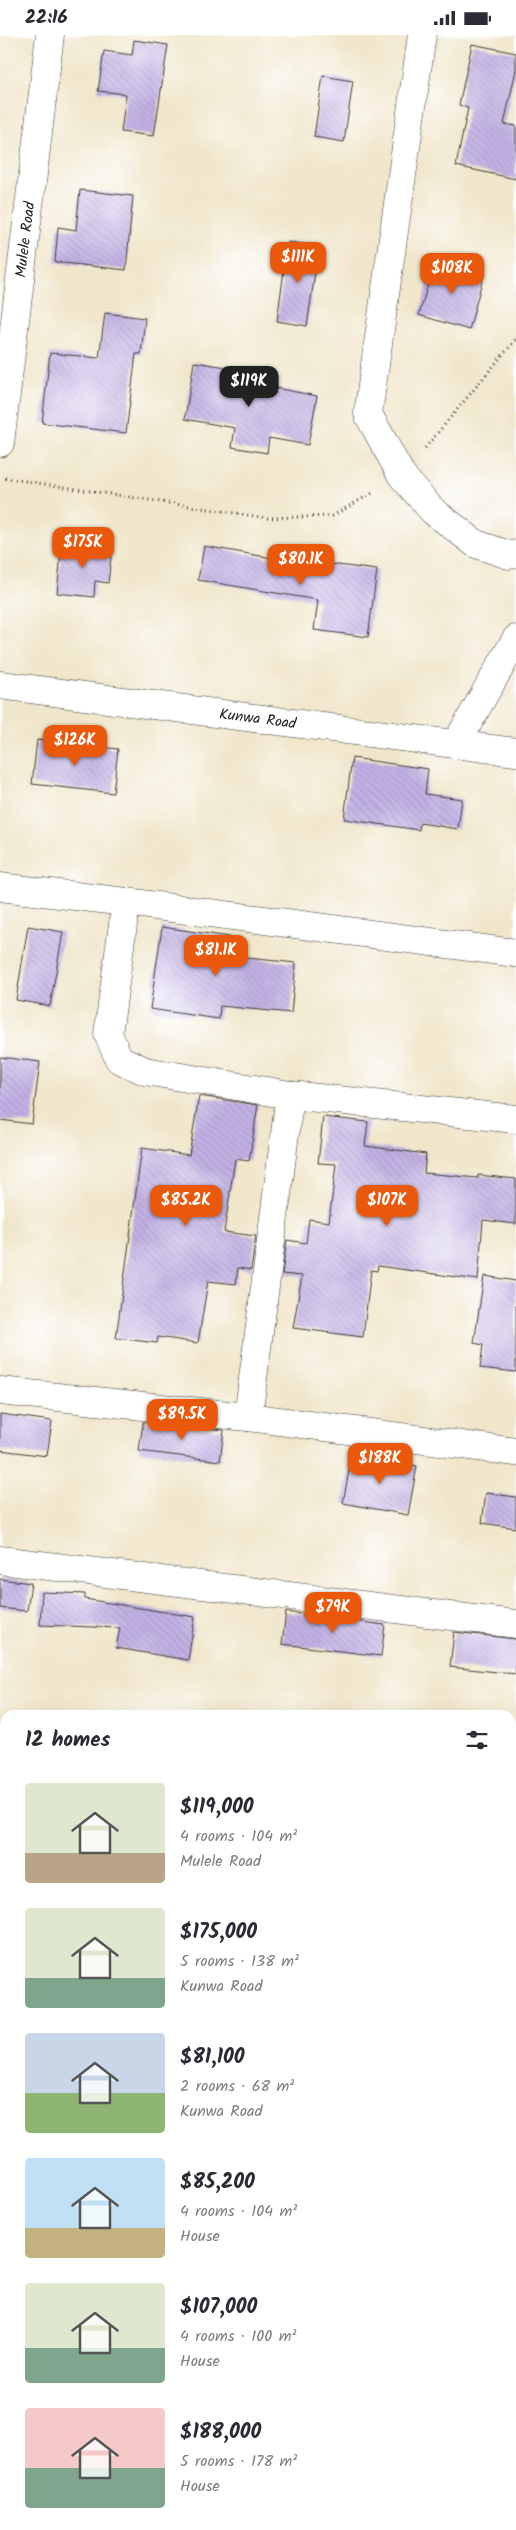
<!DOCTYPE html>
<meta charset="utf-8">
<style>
:root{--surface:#fff;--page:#f2f2f3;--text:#2b2b33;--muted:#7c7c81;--accent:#ea580c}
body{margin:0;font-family:Kalam,sans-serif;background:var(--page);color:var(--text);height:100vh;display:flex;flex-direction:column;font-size:19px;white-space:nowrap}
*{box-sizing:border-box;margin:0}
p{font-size:16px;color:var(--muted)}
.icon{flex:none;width:28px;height:28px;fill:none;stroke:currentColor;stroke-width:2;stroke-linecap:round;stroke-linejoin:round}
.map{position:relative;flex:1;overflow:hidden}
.panel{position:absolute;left:0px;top:1675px;width:516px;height:820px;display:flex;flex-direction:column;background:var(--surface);border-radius:15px 15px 0 0;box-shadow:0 5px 20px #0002}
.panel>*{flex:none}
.price{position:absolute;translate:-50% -42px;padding:0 11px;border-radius:10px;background:var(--accent);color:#fff;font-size:16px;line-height:32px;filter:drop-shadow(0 1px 2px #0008)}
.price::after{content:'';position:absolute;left:50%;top:30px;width:15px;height:11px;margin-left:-8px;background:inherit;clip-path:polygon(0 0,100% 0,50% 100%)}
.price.selected{background:#222;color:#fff}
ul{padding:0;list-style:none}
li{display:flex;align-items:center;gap:15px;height:125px;padding:0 25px}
li span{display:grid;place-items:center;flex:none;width:140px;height:100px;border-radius:5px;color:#555}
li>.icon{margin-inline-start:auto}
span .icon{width:60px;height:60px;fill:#fffc;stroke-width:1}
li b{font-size:21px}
h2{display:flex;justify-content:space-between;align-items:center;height:60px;padding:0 25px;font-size:21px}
.status{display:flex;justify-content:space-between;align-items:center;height:35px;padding:0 25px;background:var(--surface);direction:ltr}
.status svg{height:14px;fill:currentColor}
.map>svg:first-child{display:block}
.building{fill:url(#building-back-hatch)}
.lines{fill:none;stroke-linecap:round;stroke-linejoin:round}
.minor-casing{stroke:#3c3a36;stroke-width:29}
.path{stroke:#3c3a36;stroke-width:3;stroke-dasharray:1 4;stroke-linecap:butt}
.minor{stroke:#fff;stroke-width:28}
.labels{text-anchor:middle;stroke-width:5;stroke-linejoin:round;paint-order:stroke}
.street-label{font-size:15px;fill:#1c1c1c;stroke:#fff}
</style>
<div class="status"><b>22:16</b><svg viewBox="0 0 49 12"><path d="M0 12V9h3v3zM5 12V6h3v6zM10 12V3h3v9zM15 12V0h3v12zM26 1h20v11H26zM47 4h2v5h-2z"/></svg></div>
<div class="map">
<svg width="516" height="2495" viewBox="0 0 516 2495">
<defs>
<pattern id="building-back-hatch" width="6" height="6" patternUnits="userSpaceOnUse" patternTransform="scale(1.25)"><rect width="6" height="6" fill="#c2b2e5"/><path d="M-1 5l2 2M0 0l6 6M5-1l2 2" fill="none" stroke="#a698c4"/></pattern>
</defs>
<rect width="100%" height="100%" fill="#fff"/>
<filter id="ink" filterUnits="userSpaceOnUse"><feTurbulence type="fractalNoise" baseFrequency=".02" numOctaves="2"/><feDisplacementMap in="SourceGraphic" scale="10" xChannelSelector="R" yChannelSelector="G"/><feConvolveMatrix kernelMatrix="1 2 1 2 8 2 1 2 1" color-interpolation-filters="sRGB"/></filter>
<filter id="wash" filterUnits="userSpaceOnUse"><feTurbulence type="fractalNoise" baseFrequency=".0096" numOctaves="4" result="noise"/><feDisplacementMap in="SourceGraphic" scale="20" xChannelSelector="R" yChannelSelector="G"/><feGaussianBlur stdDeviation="1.12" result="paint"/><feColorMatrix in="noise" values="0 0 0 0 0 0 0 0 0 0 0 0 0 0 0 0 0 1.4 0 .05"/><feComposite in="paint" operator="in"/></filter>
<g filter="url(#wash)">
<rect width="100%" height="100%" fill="#f0e6cb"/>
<g id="blocks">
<g class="building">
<path d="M134,5L168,10L154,101L121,97L126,59L98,56L104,16L132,20Z"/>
<path d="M472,9L516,18V35L504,89L516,91V144L456,131L468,73L459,70Z"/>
<path d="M323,41L353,46L344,107L314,102Z"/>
<path d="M80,155L133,161L126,235L55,227L58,192L76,195Z"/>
<path d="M288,207L319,211L307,291L277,286Z"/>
<path d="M435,225L484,239L469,295L419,280Z"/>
<path d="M105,278L145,283L141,319H136L126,398L42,388L50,318L99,323Z"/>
<path d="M194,327L240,334L238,346L317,361L308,410L269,403L267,418L232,412L235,393L185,384Z"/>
<path d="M62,508L112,514L108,548L95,546L94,562L57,558Z"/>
<path d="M204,511L323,532V528L377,535L368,602L314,595L318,565L198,545Z"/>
<path d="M37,705L118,714L113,758L32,749Z"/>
<path d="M352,723L428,734L425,759L462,764L458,794L420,788L419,795L344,784Z"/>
<path d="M28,891L63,897L50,971L16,965Z"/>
<path d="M162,892L230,902L228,921L296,928L291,978L220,971L219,984L150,974Z"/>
<path d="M0,1022L40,1027L32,1089L0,1085Z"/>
<path d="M199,1061L258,1070L249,1126L235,1124L224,1197L256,1201L251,1235L238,1233L236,1249L208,1246L198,1308L158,1302L157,1308L116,1303L142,1113L189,1120Z"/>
<path d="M323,1082L368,1087L365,1111L426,1119L424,1138L478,1143V1140L516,1144V1189L483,1185L478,1245L378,1231L377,1236L371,1235L363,1302L293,1293L302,1241L282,1239L287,1205L306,1208L309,1184L329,1187L336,1129L318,1128Z"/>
<path d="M484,1241L516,1246V1337L480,1333L483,1310L474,1308Z"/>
<path d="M0,1379L52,1386L47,1421L0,1415Z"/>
<path d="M143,1387L224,1395L220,1426L139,1416Z"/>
<path d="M352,1419L417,1431L408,1480L343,1468Z"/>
<path d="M486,1458L516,1462V1493L482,1488Z"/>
<path d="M0,1544L31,1548L27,1576L0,1573Z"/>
<path d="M42,1557L85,1559V1564L195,1582L188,1625L116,1613L120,1593L40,1590Z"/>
<path d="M286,1577L385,1590L381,1621L282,1609Z"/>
<path d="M454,1597L516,1604V1639L450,1632Z"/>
</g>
</g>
</g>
<g filter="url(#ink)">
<use href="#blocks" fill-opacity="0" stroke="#3c3a36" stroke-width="1"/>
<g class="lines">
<defs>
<g id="minor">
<path d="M422,0L368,379L402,441L433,476L476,509L509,520L516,519"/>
<path id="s1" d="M0,408L50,0"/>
<path id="s2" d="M0,650L516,717"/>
<path d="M456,709L516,604"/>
<path d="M0,852L126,867L108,999L119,1024L145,1036L290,1060"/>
<path d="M126,867L516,918"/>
<path d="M0,1356L248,1382L516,1417"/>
<path d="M248,1382L290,1060L516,1084"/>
<path d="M0,1525L516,1589"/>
<path d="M0,1705L5,1706"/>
<path d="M511,1766H516"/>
<path d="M0,1880L5,1881"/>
<path d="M511,1949L516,1950"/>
<path d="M0,2257L5,2258"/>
</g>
</defs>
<use href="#minor" class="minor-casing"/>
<g class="path">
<path d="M425,413L516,304"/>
<path d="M5,443L267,483L332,481L374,457"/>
<path d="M0,2419H5"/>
<path d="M511,2473H516"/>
</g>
<use href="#minor" class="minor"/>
</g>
</g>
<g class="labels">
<g class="street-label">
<text dy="5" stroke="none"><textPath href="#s1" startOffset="205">Mulele Road</textPath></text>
<text dy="5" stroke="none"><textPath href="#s2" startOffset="260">Kunwa Road</textPath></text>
</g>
</g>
</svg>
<b class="price" style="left:298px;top:249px">$111K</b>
<b class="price" style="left:452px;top:260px">$108K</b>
<b class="price selected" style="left:249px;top:373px">$119K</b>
<b class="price" style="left:83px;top:534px">$175K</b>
<b class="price" style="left:301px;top:551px">$80.1K</b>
<b class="price" style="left:75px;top:732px">$126K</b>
<b class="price" style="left:216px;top:942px">$81.1K</b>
<b class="price" style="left:186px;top:1192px">$85.2K</b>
<b class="price" style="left:387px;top:1192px">$107K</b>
<b class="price" style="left:182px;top:1406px">$89.5K</b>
<b class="price" style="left:380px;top:1450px">$188K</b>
<b class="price" style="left:333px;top:1599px">$79K</b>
<section class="panel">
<h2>12 homes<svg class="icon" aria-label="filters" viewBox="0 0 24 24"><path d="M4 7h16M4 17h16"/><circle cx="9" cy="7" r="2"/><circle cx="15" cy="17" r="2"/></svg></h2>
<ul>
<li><span style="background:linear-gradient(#dfe7d0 70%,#b9a48a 0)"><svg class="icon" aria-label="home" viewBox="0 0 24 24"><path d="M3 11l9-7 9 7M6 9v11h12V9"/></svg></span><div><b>$119,000</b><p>4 rooms · 104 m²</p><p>Mulele Road</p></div></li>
<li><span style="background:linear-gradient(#dfe7d0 70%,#7fa58c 0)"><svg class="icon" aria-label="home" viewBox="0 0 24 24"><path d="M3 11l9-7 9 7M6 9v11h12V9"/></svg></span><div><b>$175,000</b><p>5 rooms · 138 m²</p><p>Kunwa Road</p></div></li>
<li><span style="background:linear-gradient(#c9d6e8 60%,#8fb573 0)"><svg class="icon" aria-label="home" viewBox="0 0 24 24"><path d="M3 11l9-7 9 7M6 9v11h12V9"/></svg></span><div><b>$81,100</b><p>2 rooms · 68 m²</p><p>Kunwa Road</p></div></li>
<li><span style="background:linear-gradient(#bfe0f5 70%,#c2b280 0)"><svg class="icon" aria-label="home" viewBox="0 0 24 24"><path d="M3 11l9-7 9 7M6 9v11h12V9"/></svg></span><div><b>$85,200</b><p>4 rooms · 104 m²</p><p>House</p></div></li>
<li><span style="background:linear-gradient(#dfe7d0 65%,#7fa58c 0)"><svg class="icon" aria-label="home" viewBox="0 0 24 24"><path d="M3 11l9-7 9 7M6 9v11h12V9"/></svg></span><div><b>$107,000</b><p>4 rooms · 100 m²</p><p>House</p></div></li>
<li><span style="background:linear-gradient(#f6c9c9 60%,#7fa58c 0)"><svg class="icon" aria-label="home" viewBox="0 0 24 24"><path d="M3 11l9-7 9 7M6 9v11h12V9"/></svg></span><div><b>$188,000</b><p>5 rooms · 178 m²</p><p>House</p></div></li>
</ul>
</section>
</div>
